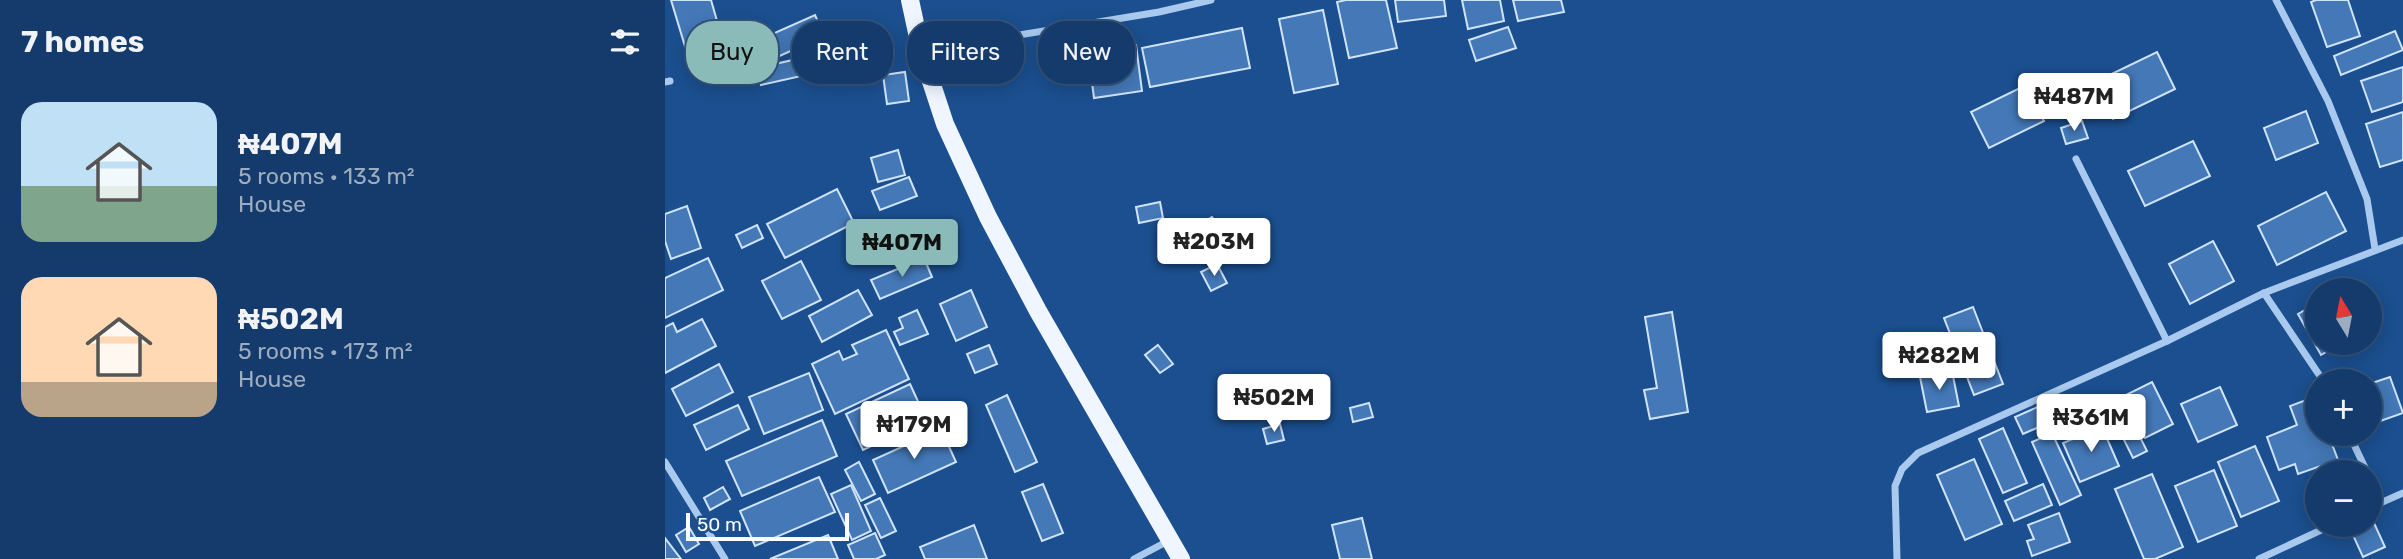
<!DOCTYPE html>
<meta charset="utf-8">
<style>
:root{--surface:#143b6b;--page:#214673;--text:#f1f3f6;--muted:#9dadc1;--line:#33557e;--accent:#8bbbb9}
body{margin:0;font-family:Rubik,sans-serif;background:var(--page);color:var(--text);height:100vh;display:flex;flex-direction:column;font-size:26px;white-space:nowrap}
*{box-sizing:border-box;margin:0}
p{font-size:23px;color:var(--muted)}
.icon{flex:none;width:38px;height:38px;fill:none;stroke:currentColor;stroke-width:2;stroke-linecap:round;stroke-linejoin:round}
.map{position:relative;flex:1;overflow:hidden}
.panel{display:flex;flex-direction:column;background:var(--surface);width:665px}
.panel>*{flex:none}
.hud{position:absolute;left:21px;top:21px;width:665px;height:63px;display:flex;gap:14px}
.needle{width:46px;rotate:350deg}
.fabs{position:absolute;left:1640px;top:278px;display:grid;gap:14px}
.fabs a{display:grid;place-items:center;width:77px;height:77px;border-radius:50%;background:var(--surface);box-shadow:0 4px 18px #0003,0 0 0 2px var(--line);font-size:35px}
.scale{position:absolute;left:21px;bottom:18px;width:163px;box-sizing:border-box;padding-left:7px;border:4px solid #fff;border-top:0;font-size:19px;line-height:24px;white-space:nowrap;color:#fff;-webkit-text-stroke:5px #1b4f8f;paint-order:stroke}
.price{position:absolute;translate:-50% -60px;padding:0 16px;border-radius:7px;background:#fff;color:#222;font-size:23px;line-height:46px;filter:drop-shadow(0 2px 4px #0008)}
.price::after{content:'';position:absolute;left:50%;top:42px;width:21px;height:16px;margin-left:-10px;background:inherit;clip-path:polygon(0 0,100% 0,50% 100%)}
.price.on{background:var(--accent);color:#111}
ul{padding:0;list-style:none}
li{display:flex;align-items:center;gap:21px;height:175px;padding:0 21px}
li span{display:grid;place-items:center;flex:none;width:196px;height:140px;border-radius:21px;color:#555}
li>.icon{margin-inline-start:auto}
span .icon{width:84px;height:84px;fill:#fffc;stroke-width:1}
li b{font-size:30px}
h2{display:flex;justify-content:space-between;align-items:center;height:84px;padding:0 21px;font-size:30px}
.chip{padding:0 24px;border-radius:28px;background:var(--surface);box-shadow:0 4px 18px #0003,0 0 0 2px var(--line);font-size:24px;line-height:63px}
.chip.on{background:var(--accent);color:#111}
main{display:flex;flex:1;min-height:0}
.map>svg:first-child{display:block}
.building{fill:#4478b7;stroke:#cfe3fa;stroke-width:2}
.lines{fill:none;stroke-linecap:round;stroke-linejoin:round}
.street{stroke:#a9c9ee;stroke-width:7}
.primary{stroke:#f0f6ff;stroke-width:18}
</style>
<main>
<section class="panel">
<h2>7 homes<svg class="icon" aria-label="filters" viewBox="0 0 24 24"><path d="M4 7h16M4 17h16"/><circle cx="9" cy="7" r="2"/><circle cx="15" cy="17" r="2"/></svg></h2>
<ul>
<li><span style="background:linear-gradient(#bfe0f5 60%,#7fa58c 0)"><svg class="icon" aria-label="home" viewBox="0 0 24 24"><path d="M3 11l9-7 9 7M6 9v11h12V9"/></svg></span><div><b>₦407M</b><p>5 rooms · 133 m²</p><p>House</p></div></li>
<li><span style="background:linear-gradient(#ffd9b3 75%,#b9a48a 0)"><svg class="icon" aria-label="home" viewBox="0 0 24 24"><path d="M3 11l9-7 9 7M6 9v11h12V9"/></svg></span><div><b>₦502M</b><p>5 rooms · 173 m²</p><p>House</p></div></li>
</ul>
</section>
<div class="map">
<svg width="1738" height="559" viewBox="0 0 1738 559">
<rect width="100%" height="100%" fill="#1b4f8f"/>
<g class="building">
<path d="M6,0H46L61,52L25,63Z"/>
<path d="M681,0H721L732,48L684,58L672,2Z"/>
<path d="M730,0H779L781,16L733,22Z"/>
<path d="M797,0H835L839,21L803,29Z"/>
<path d="M848,0H896L899,12L853,21Z"/>
<path d="M1651,0H1683L1695,36L1662,47L1646,2Z"/>
<path d="M658,10L673,84L629,93L614,19Z"/>
<path d="M150,15L159,36L79,72L69,51Z"/>
<path d="M843,27L851,48L811,61L804,40Z"/>
<path d="M577,28L585,68L485,87L477,48Z"/>
<path d="M1730,31L1738,50L1676,75L1669,56Z"/>
<path d="M471,45L477,91L429,98L423,52Z"/>
<path d="M168,51L172,68L96,85L92,68Z"/>
<path d="M1492,52L1510,89L1448,119L1430,82Z"/>
<path d="M1738,67V102L1707,112L1696,81Z"/>
<path d="M240,72L244,101L222,104L218,75Z"/>
<path d="M1361,85L1379,121L1324,148L1306,112Z"/>
<path d="M1641,111L1653,143L1611,160L1599,128Z"/>
<path d="M1738,112V160L1715,167L1701,124Z"/>
<path d="M1417,121L1423,138L1401,144L1396,128Z"/>
<path d="M1528,141L1545,176L1480,206L1463,171Z"/>
<path d="M233,150L240,175L213,182L206,158Z"/>
<path d="M244,177L252,196L215,210L207,191Z"/>
<path d="M172,189L189,223L120,258L102,224Z"/>
<path d="M1661,192L1681,231L1612,265L1593,226Z"/>
<path d="M495,202L498,218L474,223L471,207Z"/>
<path d="M22,206L36,248L6,259L0,241V214Z"/>
<path d="M547,217L556,231L543,239L535,224Z"/>
<path d="M92,225L98,238L77,248L71,235Z"/>
<path d="M1548,241L1569,281L1525,304L1504,264Z"/>
<path d="M43,258L58,290L0,318V278Z"/>
<path d="M259,258L267,277L215,299L206,280Z"/>
<path d="M136,261L156,300L117,319L97,281Z"/>
<path d="M552,264L562,283L546,291L536,272Z"/>
<path d="M193,290L207,315L157,342L144,316Z"/>
<path d="M306,290L322,327L291,341L275,304Z"/>
<path d="M1652,303V343H1677L1656,355L1633,314Z"/>
<path d="M1308,307L1338,384L1309,395L1279,318Z"/>
<path d="M252,310L263,334L235,345L229,332L238,328L234,318Z"/>
<path d="M1007,312L1023,412L985,419L979,390L992,388L980,317Z"/>
<path d="M37,319L51,346L0,373V327L8,323L12,332Z"/>
<path d="M221,330L244,379L170,414L147,364L174,351L178,360L192,354L187,345Z"/>
<path d="M324,345L332,364L310,373L302,354Z"/>
<path d="M493,345L508,364L495,373L480,355Z"/>
<path d="M54,364L68,392L21,416L7,389Z"/>
<path d="M1287,371L1294,406L1262,412L1255,377Z"/>
<path d="M144,373L158,410L99,434L84,397Z"/>
<path d="M1725,377L1738,413L1704,425V384Z"/>
<path d="M1487,382L1508,424L1480,438L1459,396Z"/>
<path d="M245,384L262,421L198,450L181,414Z"/>
<path d="M1555,387L1572,425L1533,442L1516,404Z"/>
<path d="M342,395L372,462L350,472L321,405Z"/>
<path d="M1652,396V434H1669L1664,436L1673,460L1633,474L1630,464L1614,470L1602,437L1632,425L1625,406Z"/>
<path d="M704,403L708,417L688,422L685,408Z"/>
<path d="M73,405L84,429L41,450L29,425Z"/>
<path d="M1375,406L1383,423L1358,434L1350,417Z"/>
<path d="M157,420L172,456L77,496L61,461Z"/>
<path d="M615,424L619,440L602,444L598,429Z"/>
<path d="M1437,427L1454,466L1415,482L1398,443Z"/>
<path d="M1338,428L1362,483L1338,493L1314,439Z"/>
<path d="M276,429L291,462L223,493L208,460Z"/>
<path d="M1387,433L1416,495L1395,505L1367,442Z"/>
<path d="M1473,433L1482,451L1468,458L1459,440Z"/>
<path d="M1590,446L1614,501L1576,517L1553,462Z"/>
<path d="M1309,459L1337,524L1300,540L1272,475Z"/>
<path d="M194,462L210,494L196,501L180,470Z"/>
<path d="M1549,470L1572,526L1533,542L1510,486Z"/>
<path d="M1487,474L1518,547L1490,559H1479L1450,489Z"/>
<path d="M154,477L170,512L90,546L75,511Z"/>
<path d="M378,484L398,533L377,541L357,492Z"/>
<path d="M1378,484L1387,505L1349,521L1340,501Z"/>
<path d="M186,485L206,531L187,540L166,494Z"/>
<path d="M58,487L65,499L45,510L39,498Z"/>
<path d="M215,498L231,531L216,538L200,505Z"/>
<path d="M1394,513L1405,542L1367,556L1362,541L1369,539L1363,525Z"/>
<path d="M697,518L707,559H675L667,525Z"/>
<path d="M1709,523L1720,547L1698,557L1687,533Z"/>
<path d="M309,525L322,559H260L255,547Z"/>
<path d="M24,527L34,544L21,552L11,535Z"/>
<path d="M210,533L220,555L211,559H189L183,545Z"/>
<path d="M163,535L173,559H105Z"/>
<path d="M0,538L16,559H0Z"/>
</g>
<g class="lines">
<g class="street">
<path d="M1611,0L1663,101L1702,199L1710,249"/>
<path d="M256,51L494,12L546,0"/>
<path d="M0,82L5,81"/>
<path d="M1411,159L1502,341"/>
<path d="M1599,293L1659,382"/>
<path d="M1684,434L1702,472"/>
<path d="M0,462L60,559"/>
<path d="M1704,478L1716,502"/>
<path d="M1704,508L1738,493"/>
<path d="M469,559L505,540"/>
<path d="M1232,559L1230,486L1237,469L1253,453L1502,341L1599,293L1738,240"/>
<path d="M1594,559L1667,525"/>
</g>
<path class="primary" d="M245,0L256,51L280,124L323,217L373,311L516,559"/>
</g>
</svg>
<div class="fabs">
<a><svg class="needle" viewBox="-14 -14 28 28"><path d="M0-13l5 13h-10z" fill="#e53935"/><path d="M0 13l5-13h-10z" fill="#9dadc1"/></svg></a>
<a>+</a>
<a>−</a>
</div>
<div class="scale">50 m</div>
<b class="price" style="left:1409px;top:133px">₦487M</b>
<b class="price" style="left:549px;top:278px">₦203M</b>
<b class="price on" style="left:237px;top:279px">₦407M</b>
<b class="price" style="left:1274px;top:392px">₦282M</b>
<b class="price" style="left:609px;top:434px">₦502M</b>
<b class="price" style="left:1426px;top:454px">₦361M</b>
<b class="price" style="left:249px;top:461px">₦179M</b>
<div class="hud">
<a class="chip on">Buy</a>
<a class="chip">Rent</a>
<a class="chip">Filters</a>
<a class="chip">New</a>
</div>
</div>
</main>
